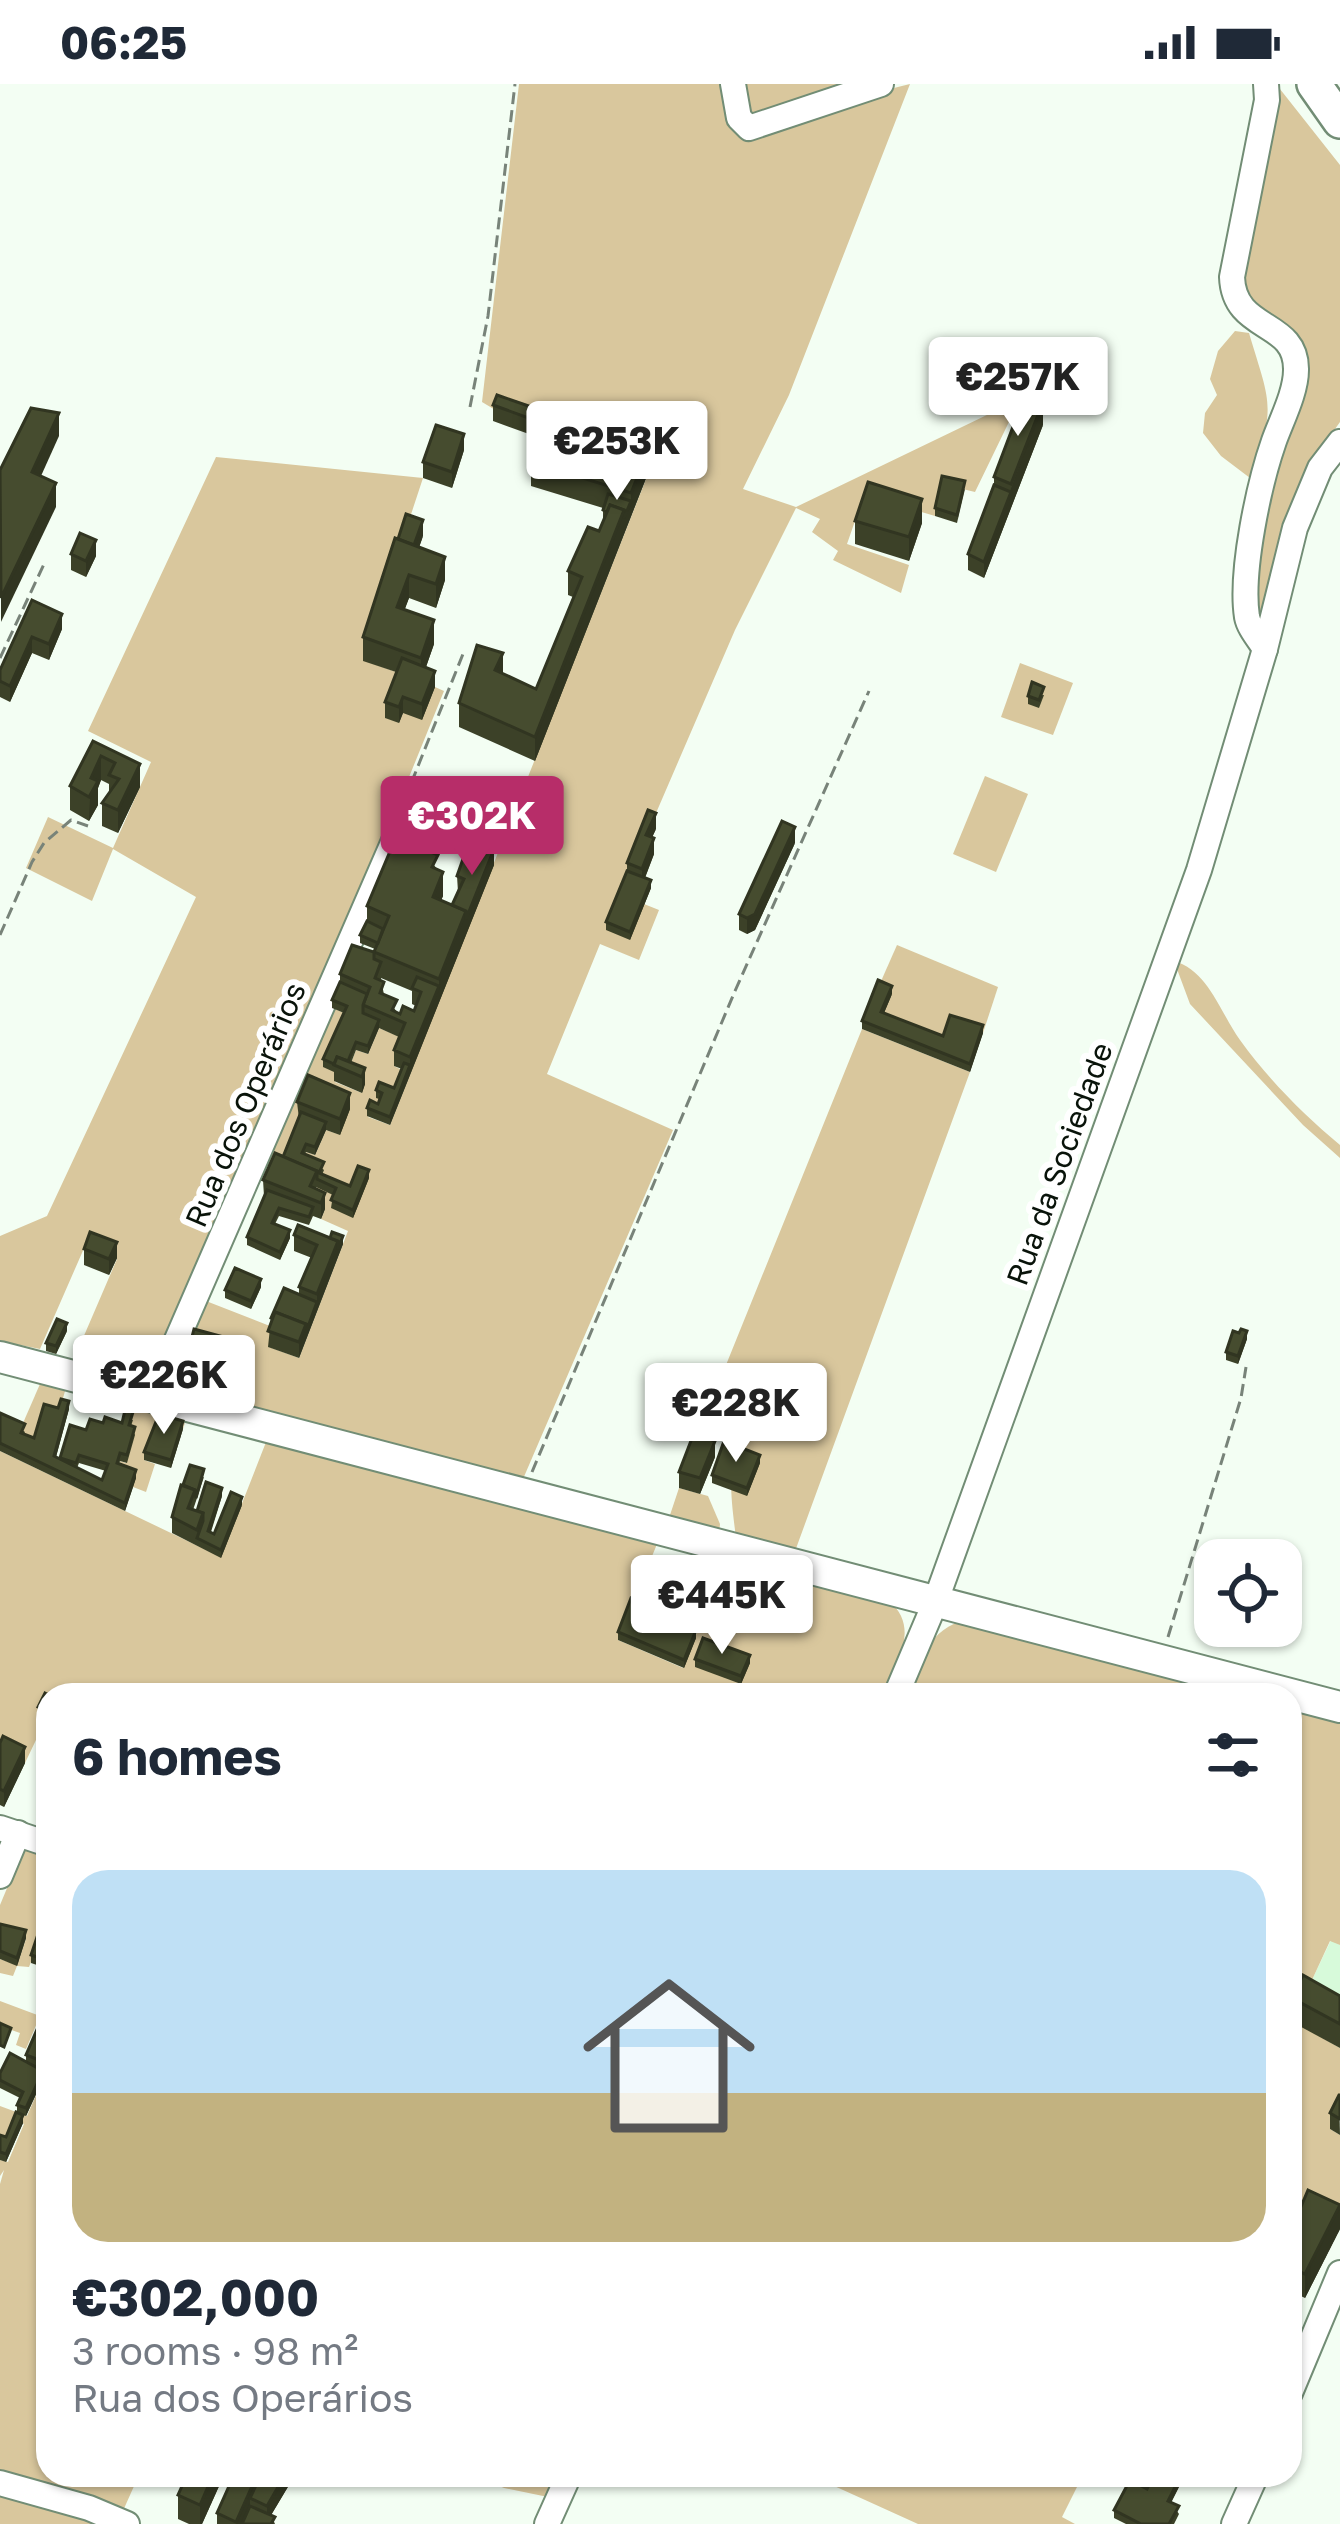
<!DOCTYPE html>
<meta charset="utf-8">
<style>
:root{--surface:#fff;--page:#f2f2f3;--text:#1f2937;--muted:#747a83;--accent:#b72d69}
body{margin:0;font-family:"Golos Text",sans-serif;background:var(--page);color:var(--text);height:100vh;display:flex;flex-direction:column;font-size:45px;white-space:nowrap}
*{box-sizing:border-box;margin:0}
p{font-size:39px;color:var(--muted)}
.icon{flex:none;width:66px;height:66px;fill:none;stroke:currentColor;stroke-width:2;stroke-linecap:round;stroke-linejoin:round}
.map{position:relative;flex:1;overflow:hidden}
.details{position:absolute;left:36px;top:1599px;width:1266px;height:804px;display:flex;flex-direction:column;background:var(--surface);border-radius:36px;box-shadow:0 3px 9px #0004}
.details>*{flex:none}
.buttons{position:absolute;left:1194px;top:1455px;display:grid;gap:24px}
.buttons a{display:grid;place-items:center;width:108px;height:108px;border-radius:24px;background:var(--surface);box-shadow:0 3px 9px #0004;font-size:60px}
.price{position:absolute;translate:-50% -102px;padding:0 27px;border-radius:12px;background:#fff;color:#222;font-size:39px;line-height:78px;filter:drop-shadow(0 3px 6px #0008)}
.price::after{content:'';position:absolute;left:50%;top:72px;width:36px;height:27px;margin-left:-18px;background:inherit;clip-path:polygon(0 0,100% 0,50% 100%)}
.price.current{background:var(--accent);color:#fff}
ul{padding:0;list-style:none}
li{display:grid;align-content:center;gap:24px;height:636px;padding:0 36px}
li span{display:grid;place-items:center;height:372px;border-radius:36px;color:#555}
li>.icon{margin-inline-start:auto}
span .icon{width:216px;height:216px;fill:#fffc;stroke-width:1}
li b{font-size:51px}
h2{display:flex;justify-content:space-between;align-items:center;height:144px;padding:0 36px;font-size:51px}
.status{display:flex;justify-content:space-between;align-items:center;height:84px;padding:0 60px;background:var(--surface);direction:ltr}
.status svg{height:33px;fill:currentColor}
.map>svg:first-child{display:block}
.built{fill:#d7fada}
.green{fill:#d9c79d}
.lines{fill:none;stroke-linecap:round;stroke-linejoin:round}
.minor-casing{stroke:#728d75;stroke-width:28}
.major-casing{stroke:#728d75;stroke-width:34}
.highway-casing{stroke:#728d75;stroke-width:38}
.path{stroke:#788379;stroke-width:3;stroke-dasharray:12 6;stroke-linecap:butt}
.minor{stroke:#fff;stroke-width:24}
.major{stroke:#fff;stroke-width:30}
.highway{stroke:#fff;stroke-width:33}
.wall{fill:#3c4128;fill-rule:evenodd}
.shaded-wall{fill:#313521}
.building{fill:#464c2f;stroke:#313521;stroke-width:3}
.labels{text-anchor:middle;stroke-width:12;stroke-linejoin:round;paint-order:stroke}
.street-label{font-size:30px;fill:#09130a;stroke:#fff}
</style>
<div class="status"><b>06:25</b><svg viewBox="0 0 49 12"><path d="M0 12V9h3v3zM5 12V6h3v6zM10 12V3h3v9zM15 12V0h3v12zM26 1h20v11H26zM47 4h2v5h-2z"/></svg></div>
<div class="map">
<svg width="1340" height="2440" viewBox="0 0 1340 2440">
<rect width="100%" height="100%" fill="#f3fef3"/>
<path class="built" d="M1331,1856L1340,1861V1964L1292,1938Z"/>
<g class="green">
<path d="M519,0H728L733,44L910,0L789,311L743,405L796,423L1020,315L975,408L942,400L935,432L864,411L847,460L909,481L901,509L833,476L838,467L812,448L820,435L796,424L735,546L606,845L644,820L659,826L639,876L600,860L547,990L673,1046L520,1402L223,1315L234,1271L185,1296L203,1301L201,1309L175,1301L172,1294L206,1217L275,1244L269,1263L299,1274L348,1147L321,1135L325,1125L310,1118L317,1103L350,1110L302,1077L306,1068L315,1071L326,1046L341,1051L301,1036L280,1087L264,1081L332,924L347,930L335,998L362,1009L346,992L356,966L368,970L379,944L405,955L394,982L404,987L394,1012L382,1017L368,1033L390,1041L652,380L497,327L482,318Z"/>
<path d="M741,0H864L748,32Z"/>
<path d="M1276,0L1340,81V338L1315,373L1293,416L1258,541L1252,537L1268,393L1304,294L1251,222L1239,181Z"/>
<path d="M1235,247L1249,249C1270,320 1277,321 1250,394L1221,372L1203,349L1205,329L1217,311L1210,295L1218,267Z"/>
<path d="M216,373L423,394L363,576L402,590L386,634L399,638L403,629L435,603L444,607L379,767L146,1297L74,1275L117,1175L85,1162L40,1265L0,1257V1152L47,1132L196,813L113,765L92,817L26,784L48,733L113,764L151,678L88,647Z"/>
<path d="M1020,579L1073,599L1053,651L1001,633Z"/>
<path d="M985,692L1028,710L996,788L953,770Z"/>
<path d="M897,861L998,903L983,949L943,960L881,936L878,904Z"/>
<path d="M1174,877C1208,886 1221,930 1240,956C1268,995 1304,1031 1340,1061V1074L1303,1041L1190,920Z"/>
<path d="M862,945L970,988L794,1470L736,1454C730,1407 727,1381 742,1335L709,1323Z"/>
<path d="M40,1300L65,1307L58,1332L34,1362L20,1346Z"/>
<path d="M129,1319L186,1335L183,1345L160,1338L144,1376L155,1380L146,1408L133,1403L117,1387L120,1377L126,1379L125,1334Z"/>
<path d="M268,1353L657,1460L618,1556L683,1584L725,1477L888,1516C921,1543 897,1578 884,1611H48L46,1635L25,1679L0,1675V1367L221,1473Z"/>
<path d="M679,1404L708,1412L720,1440L719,1450L668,1437Z"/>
<path d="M968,1535L1250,1611H905C922,1576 927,1545 968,1535Z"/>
<path d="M1290,1622L1340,1635V1861L1330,1857L1293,1937L1340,1964V2027L1330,2045L1340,2051V2145L1309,2130L1290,2167Z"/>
<path d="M25,1761L48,1769V1861L38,1859L29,1883L17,1882L13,1892L0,1889V1875L17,1881L26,1855L0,1848V1821Z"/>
<path d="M0,1917L40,1932L26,1965L16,1961L20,1949L0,1942Z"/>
<path d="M48,1984V2391H139L122,2429L0,2388V2100L4,2086L0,2092V2076L8,2078L24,2040L16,2036L6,2061L0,2059V2022L27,2032Z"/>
<path d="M474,2391H558L548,2413L504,2404Z"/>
<path d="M810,2391H1083L1062,2433L1075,2440H918Z"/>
<path d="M0,2408L94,2440H0Z"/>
</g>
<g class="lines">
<defs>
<g id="minor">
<path d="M733,0L739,34L749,44L881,0"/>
<path d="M1265,565C1259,555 1249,544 1247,533C1240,488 1259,400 1274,357C1282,335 1296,308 1296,286C1297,235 1234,249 1232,193L1267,16L1266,0"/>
<path d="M152,1313L396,752"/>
<path d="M896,1611L935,1519L1199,786L1265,565L1295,444L1320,384L1340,358"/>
<path d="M0,1744L48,1760"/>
<path d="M0,1792L18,1749"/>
<path d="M1290,2309L1340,2189"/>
<path d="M0,2399L89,2424L127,2440"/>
<path d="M547,2440L569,2391"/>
<path d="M1234,2440L1256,2391"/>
</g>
<path id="major" d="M0,1273L1340,1623"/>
<path id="highway" d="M1314,0L1340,37"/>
</defs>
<use href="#minor" class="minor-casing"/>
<use href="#major" class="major-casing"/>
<use href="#highway" class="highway-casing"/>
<g class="path">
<path d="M470,323L488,232L515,0"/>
<path d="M0,574L45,478"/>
<path d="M398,732L463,570"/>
<path d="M0,851L32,778L44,759L71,736L88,742"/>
<path d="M532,1388L735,907L869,607"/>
<path d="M1168,1553L1241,1314L1246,1283"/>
</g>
<use href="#minor" class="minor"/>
<use href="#major" class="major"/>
<use href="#highway" class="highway"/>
</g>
<g class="wall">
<path d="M960,290L989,312L968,323L960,306Z"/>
<path d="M493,321L652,379L535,677L459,643V619L503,590L536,605L573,513L568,511V487L599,447L603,439V424L531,402V378L540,354L493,337Z"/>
<path d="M1043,341L984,494L968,486V470L994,401V393Z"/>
<path d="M464,366L452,404L423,394V378Z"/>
<path d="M965,405L957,439L935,432V424Z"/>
<path d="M855,437L922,439L909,477L855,460Z"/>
<path d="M423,452L419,463L445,496L436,524L409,514L404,526L434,560L426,583L435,603L422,636L403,629L399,639L385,634V618L396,588L363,577V553Z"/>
<path d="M71,470L96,472L86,493L71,486Z"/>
<path d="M32,516L62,545L49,576L32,569L10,618L0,613V586Z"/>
<path d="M1044,611L1039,624L1028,620V612Z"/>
<path d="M93,657L140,703L118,749L102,742V719L109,709V700L101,696L98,704V721L89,737L70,726V702Z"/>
<path d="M656,745L652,753L654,770L645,794L651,804L630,856L606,846V838L627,787V779Z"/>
<path d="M795,759L755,846L747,850L739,846V830Z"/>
<path d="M418,762L438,786L443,812L441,816L452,821L458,808L457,792L474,779L494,781L390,1041L367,1032V1024L378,1020L379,1015L376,1014V1006L394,1004L402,985L394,982V966L399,953L379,944L368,970L356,966L351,979L365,984V1000L362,1009L334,997V988L323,983V975L344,929L332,924V916L340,898V890L374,868L375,865L360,859V851L367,837V822ZM381,894L412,907V920L416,922L414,927L400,930L397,928L384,911Z"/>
<path d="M892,910L884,929L943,952L983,949L970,988L862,945V937Z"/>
<path d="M297,1018L350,1025L340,1051L326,1046L315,1071L306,1068L305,1070L324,1086L322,1091L350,1102L369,1094L353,1134L331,1124L333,1111L316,1103L325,1125L321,1135L313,1132L309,1141L279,1132L275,1140L290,1154L280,1176L247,1161V1153L264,1112L263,1096L283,1073L299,1035Z"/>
<path d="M294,1151L343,1160L299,1274L268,1263L271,1234L299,1211V1203L312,1174L294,1167Z"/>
<path d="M84,1165L117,1174L109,1191L84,1181Z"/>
<path d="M261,1203L251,1225L225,1214V1206Z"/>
<path d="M67,1247L56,1270L46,1267V1259Z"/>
<path d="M1239,1249L1247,1255L1238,1280L1226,1276V1268Z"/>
<path d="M235,1272L226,1307L185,1296V1280Z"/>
<path d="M58,1324L69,1325L56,1373L60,1375L86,1346L103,1339L133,1336L131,1342L135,1351L127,1379L120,1377L119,1380L136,1394L125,1427L0,1367V1329L25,1348L24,1350L34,1354ZM79,1379L106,1387L102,1396L77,1384Z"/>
<path d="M183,1345L171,1384L144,1376V1368Z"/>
<path d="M715,1373L700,1410L679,1404V1388Z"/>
<path d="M760,1379L747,1412L712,1399V1391Z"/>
<path d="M204,1393L193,1426L197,1427L222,1412L211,1448L214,1450L242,1421L221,1474L172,1449V1433L183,1401Z"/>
<path d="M642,1527L640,1532L696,1554L684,1584L618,1556V1548Z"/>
<path d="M695,1575L750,1579L741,1600L695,1583Z"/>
<path d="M48,1611V1636L38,1631V1623Z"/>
<path d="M0,1659L25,1679L4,1723L0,1721Z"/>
<path d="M0,1840L26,1854L17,1882L0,1875Z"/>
<path d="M48,1853V1873L43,1883L31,1879V1871Z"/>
<path d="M1340,1912V1964L1292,1938V1914Z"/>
<path d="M48,1920V1985L47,1987L35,1982L43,1995L26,2032L23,2031V2039L6,2078L0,2076V2051L6,2053L17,2028V2021L20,2014L0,2004V1989L26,1978V1971Z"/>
<path d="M1339,2011L1340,2051L1330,2045V2029Z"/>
<path d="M1290,2143L1340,2145L1305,2214L1290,2207Z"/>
<path d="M187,2391H224L202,2440H189L178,2435V2411Z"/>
<path d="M234,2391H295L271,2431L275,2440H217V2429Z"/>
<path d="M1154,2391H1185L1171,2418L1179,2430L1174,2440H1126L1114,2434V2426L1147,2405Z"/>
</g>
<g class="shaded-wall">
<path d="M989,296V312L968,323V307Z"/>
<path d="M1043,318V341L984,494V478Z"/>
<path d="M59,329V352L32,412V388Z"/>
<path d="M464,350V366L452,404V388Z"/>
<path d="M652,356V379L535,677V653L624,426L631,417V409Z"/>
<path d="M56,399V423L1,538V514Z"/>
<path d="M922,415V439L909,477V453Z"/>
<path d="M423,436V452L412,484V468Z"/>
<path d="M96,456V472L86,493V477Z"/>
<path d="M445,473V496L436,524V500Z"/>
<path d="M409,491V514L397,547V523Z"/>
<path d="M62,530V545L49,576V560Z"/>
<path d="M434,536V560L421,597V574Z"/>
<path d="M32,553V569L10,618V602Z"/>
<path d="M503,569V592L495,586Z"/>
<path d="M435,587V603L422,636V620Z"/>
<path d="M403,613V629L399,639V623Z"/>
<path d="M101,672V696L98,704V721L89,737L91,694Z"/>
<path d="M140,680V703L118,749V726Z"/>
<path d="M656,729V745L646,767V751Z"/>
<path d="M795,743V759L755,846L747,850V834Z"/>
<path d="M654,754V770L642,801V785Z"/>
<path d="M494,765V781L466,851V835Z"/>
<path d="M443,788V812L433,836V813Z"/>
<path d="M651,796V804L630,856V848Z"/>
<path d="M466,827V851L390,1041V1033L410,981V973L439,902V895Z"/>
<path d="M892,902V910L881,936V928Z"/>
<path d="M379,936V944L368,970V962Z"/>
<path d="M983,941V949L970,988V980Z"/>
<path d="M365,984V1000L362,1009V993Z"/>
<path d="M350,1009V1025L340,1051V1035Z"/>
<path d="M326,1038V1046L315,1071V1063Z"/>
<path d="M369,1086V1094L353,1134V1126Z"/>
<path d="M325,1109V1125L321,1135V1119Z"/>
<path d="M290,1146V1154L280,1176V1168Z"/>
<path d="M343,1152V1160L299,1274V1258L317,1218V1210L338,1157Z"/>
<path d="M117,1158V1174L109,1191V1175Z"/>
<path d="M261,1195V1203L251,1225V1217Z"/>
<path d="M67,1239V1247L56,1270V1262Z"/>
<path d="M1247,1247V1255L1238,1280V1272Z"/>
<path d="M235,1256V1272L226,1307V1291Z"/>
<path d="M69,1317V1325L54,1380V1372Z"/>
<path d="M183,1337V1345L171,1384V1376Z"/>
<path d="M715,1357V1373L700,1410V1394Z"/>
<path d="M760,1371V1379L747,1412V1404Z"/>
<path d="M136,1386V1394L125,1427V1419Z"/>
<path d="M222,1404V1412L208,1455V1447Z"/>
<path d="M242,1413V1421L221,1474V1466Z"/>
<path d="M696,1546V1554L684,1584V1576Z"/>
<path d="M750,1571V1579L741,1600V1592Z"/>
<path d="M25,1663V1679L4,1723V1707Z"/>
<path d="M26,1846V1854L17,1882V1874Z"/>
<path d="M43,1987V1995L26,2032V2024Z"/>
<path d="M23,2031V2039L6,2078V2070Z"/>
<path d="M1340,2121V2145L1305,2214V2190Z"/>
<path d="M213,2391H224L202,2440H200V2421Z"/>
<path d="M257,2391H268L250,2414V2430L246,2440H236Z"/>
<path d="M285,2391H295L267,2438V2422Z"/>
<path d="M1181,2391H1185L1168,2425V2417Z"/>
</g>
<g class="building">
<path d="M981,280L989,296L968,307L960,290Z"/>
<path d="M497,311L549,329L545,340L493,321Z"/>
<path d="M1025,311L1043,318L1011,400L994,393Z"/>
<path d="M551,322L652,356L631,409L531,378Z"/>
<path d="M31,324L59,329L32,388L56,399L1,514L0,386Z"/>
<path d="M436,341L464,350L452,388L423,378Z"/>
<path d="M942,392L965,397L957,431L935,424Z"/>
<path d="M868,398L922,415L909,453L855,437Z"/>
<path d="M994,401L1011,408L984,478L968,470Z"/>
<path d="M608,410L631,417L624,434V426L610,421L607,428L603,426Z"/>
<path d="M610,421L624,426L535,653L459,619L477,561L503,569L495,586L536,605L582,493L568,487L588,443L599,447Z"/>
<path d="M406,430L423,436L414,461L398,455Z"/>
<path d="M80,449L96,456L86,477L71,470Z"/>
<path d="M395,454L445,473L436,500L409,491L397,523L434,536L421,574L363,553Z"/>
<path d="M32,516L62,530L49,560L32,553L10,602L0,597V586Z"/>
<path d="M402,574L435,587L422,620L403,613L399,623L385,618Z"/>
<path d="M1032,598L1044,603L1039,616L1028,612Z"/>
<path d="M93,657L140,680L118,726L102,719L119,695L109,691L115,679L101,672L91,694L98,697L89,713L70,702Z"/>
<path d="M648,726L656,729L646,751L654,754L642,785L627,779Z"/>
<path d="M782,737L795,743L755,830L747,834L739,830Z"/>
<path d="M399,746L418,754L414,761L438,771L432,783L443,788L433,813L466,827L439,895L374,868L389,832L367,822Z"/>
<path d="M482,760L494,765L466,835V827L452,821L464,795L457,792L463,775L474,779Z"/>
<path d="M627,787L651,796L630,848L606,838Z"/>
<path d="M367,837L383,845L378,859L360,851Z"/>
<path d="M352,861L374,868V875L381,878L375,894L384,898L380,909L397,916L392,926L400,930L403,922L414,927L421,908L412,904L417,893L439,902L410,973L394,966L405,939L363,921L370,903L340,890Z"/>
<path d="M878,896L892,902L881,928L943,952L950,931L983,941L970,980L862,937Z"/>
<path d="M340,898L367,910L363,921V929L379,936L368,962L356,958L348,977L337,973L334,980L323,975L347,922L332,916Z"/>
<path d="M337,973L365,984L362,993L334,981Z"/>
<path d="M404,979L410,981L390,1033L367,1024L370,1016L378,1020L382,1009L376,1006L379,998L394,1004Z"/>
<path d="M308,991L350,1009L340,1035L297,1018Z"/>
<path d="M301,1028L326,1038L315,1063L306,1060L302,1069L324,1078L319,1089L350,1102L358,1082L369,1086L353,1126L331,1116L336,1104L317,1095V1087L283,1073Z"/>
<path d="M275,1069L317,1087L310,1102L325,1109L321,1119L263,1096Z"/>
<path d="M267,1106L313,1123L309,1133L279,1124L272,1139L290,1146L280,1168L247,1153Z"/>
<path d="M298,1141L338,1157L317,1210L299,1203L317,1161L294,1151Z"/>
<path d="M90,1148L117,1158L109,1175L84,1165Z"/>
<path d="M332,1148L343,1152L338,1165V1157L330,1154Z"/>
<path d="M235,1184L261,1195L251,1217L225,1206Z"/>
<path d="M284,1204L317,1218L306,1248V1240L275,1228L273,1235L271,1234Z"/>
<path d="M275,1228L306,1240L299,1258L268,1247Z"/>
<path d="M57,1235L67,1239L56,1262L46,1259Z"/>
<path d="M194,1245L235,1256L226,1291L185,1280Z"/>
<path d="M1241,1245L1247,1247L1238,1272L1226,1268L1233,1247L1239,1249Z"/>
<path d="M61,1315L69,1317L54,1372L102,1396L108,1380L79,1371L76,1379L60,1374L70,1341L86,1346L90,1335L103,1339L105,1333L122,1339L125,1326L133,1328L129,1341L135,1343L127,1371L120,1369L117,1379L136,1386L125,1419L0,1359V1329L25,1340L21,1349L34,1354L44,1320L58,1324Z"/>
<path d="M159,1330L183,1337L171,1376L144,1368Z"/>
<path d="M694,1349L715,1357L700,1394L679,1388Z"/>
<path d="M724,1357L760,1371L747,1404L712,1391Z"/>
<path d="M190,1381L204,1385L196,1414L195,1406L183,1401Z"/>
<path d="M206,1398L222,1404L208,1447L214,1450L231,1408L242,1413L221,1466L197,1454L203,1437V1429L197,1427Z"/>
<path d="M181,1401L195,1406L188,1424L203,1429L197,1446L172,1433Z"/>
<path d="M631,1514L642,1519L637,1530L663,1541L665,1534L696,1546L684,1576L618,1548Z"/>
<path d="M703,1554L750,1571L741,1592L695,1575Z"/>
<path d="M45,1609L49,1611L48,1628L38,1623Z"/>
<path d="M3,1652L25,1663L4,1707L0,1705V1659Z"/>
<path d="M0,1840L26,1846L17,1874L0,1867Z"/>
<path d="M38,1850L48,1853V1865L43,1875L31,1871Z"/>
<path d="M1303,1891L1340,1912V1940L1292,1914Z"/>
<path d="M48,1920V1977L47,1979L26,1971Z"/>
<path d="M0,1939L11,1944L4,1963L0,1961Z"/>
<path d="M10,1969L43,1987L26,2024L17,2021L23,2008L0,1996V1989Z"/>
<path d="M1339,2011H1340V2035L1330,2029Z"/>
<path d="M16,2028L23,2031L6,2070L0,2068V2051L6,2053Z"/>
<path d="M1308,2106L1340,2121L1305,2190L1290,2183V2143L1292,2144Z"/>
<path d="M187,2391H213L200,2421L178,2411Z"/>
<path d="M234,2391H257L236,2438L217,2429Z"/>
<path d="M261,2391H285L267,2422L250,2414Z"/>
<path d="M1154,2391H1181L1168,2417L1179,2422L1169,2440H1141L1114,2426L1130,2396L1147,2405Z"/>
<path d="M250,2422L275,2433L271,2440H242Z"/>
</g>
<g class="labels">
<g class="street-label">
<text transform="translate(246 1021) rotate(-67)" y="10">Rua dos Operários</text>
<text transform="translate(1060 1080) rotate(-70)" y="10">Rua da Sociedade</text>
</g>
</g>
</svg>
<div class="buttons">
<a><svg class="icon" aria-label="locate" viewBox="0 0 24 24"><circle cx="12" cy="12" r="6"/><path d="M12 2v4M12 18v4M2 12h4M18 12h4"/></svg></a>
</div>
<b class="price" style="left:1018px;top:355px">€257K</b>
<b class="price" style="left:617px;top:419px">€253K</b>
<b class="price current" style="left:472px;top:794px">€302K</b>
<b class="price" style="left:164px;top:1353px">€226K</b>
<b class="price" style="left:736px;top:1381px">€228K</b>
<b class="price" style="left:722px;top:1573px">€445K</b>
<section class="details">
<h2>6 homes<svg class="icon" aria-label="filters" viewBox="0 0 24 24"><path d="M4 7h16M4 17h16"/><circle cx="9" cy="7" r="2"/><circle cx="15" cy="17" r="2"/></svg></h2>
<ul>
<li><span style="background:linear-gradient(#bfe0f5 60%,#c2b280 0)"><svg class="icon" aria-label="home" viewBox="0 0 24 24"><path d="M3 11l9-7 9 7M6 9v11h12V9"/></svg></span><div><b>€302,000</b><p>3 rooms · 98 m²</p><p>Rua dos Operários</p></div></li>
</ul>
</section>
</div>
